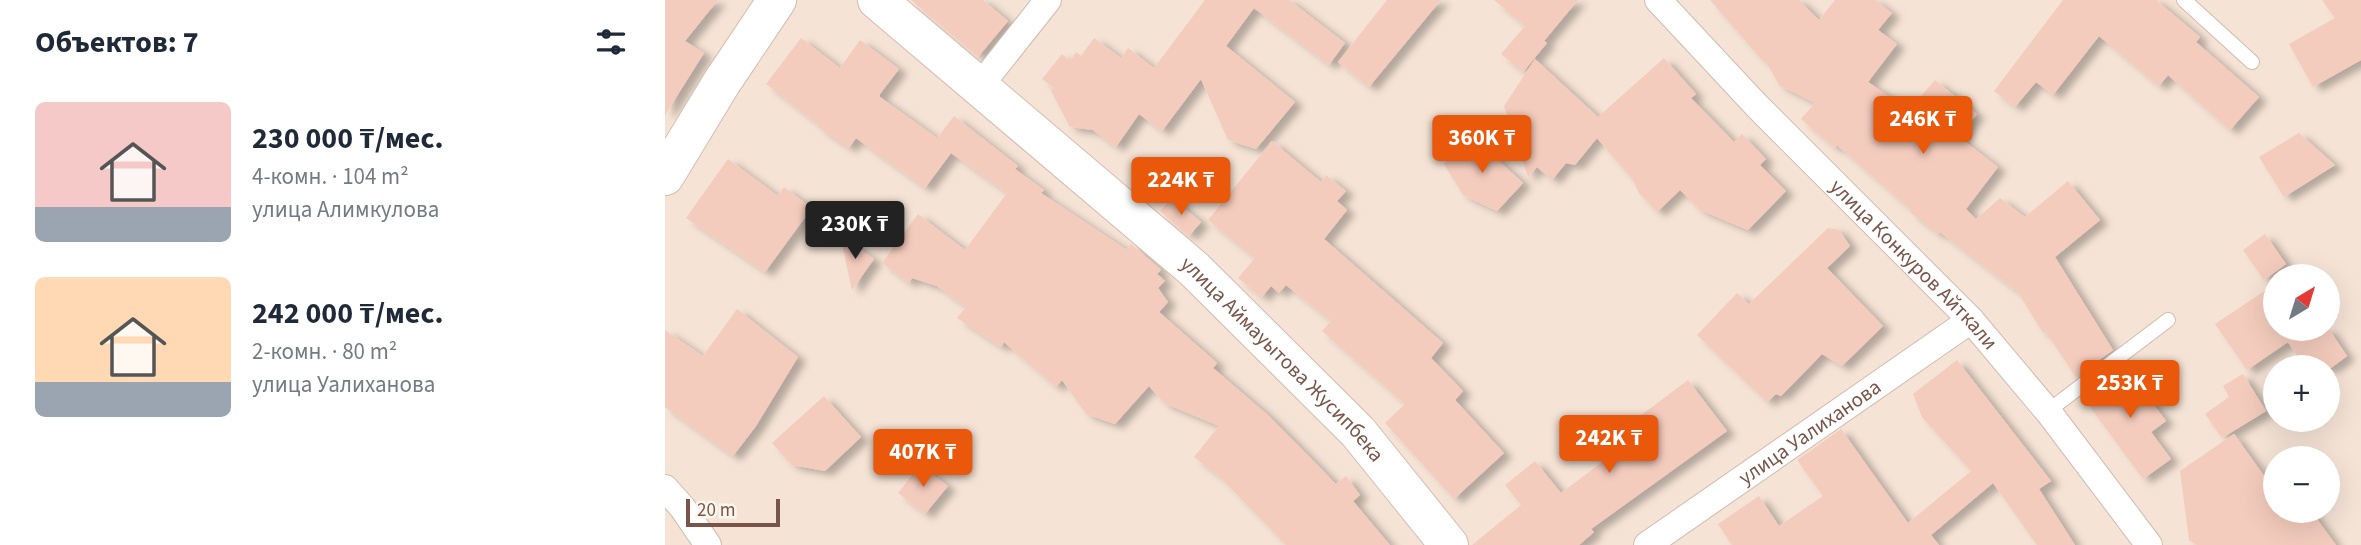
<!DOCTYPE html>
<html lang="ru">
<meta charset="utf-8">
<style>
:root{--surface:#fff;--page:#f6f6f7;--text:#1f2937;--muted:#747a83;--accent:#ea580c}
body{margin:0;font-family:"Source Sans 3",sans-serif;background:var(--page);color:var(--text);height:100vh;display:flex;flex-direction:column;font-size:26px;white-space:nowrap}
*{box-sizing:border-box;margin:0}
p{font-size:23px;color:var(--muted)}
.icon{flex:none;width:38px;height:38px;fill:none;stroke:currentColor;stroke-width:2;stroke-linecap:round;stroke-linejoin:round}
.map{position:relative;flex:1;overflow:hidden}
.details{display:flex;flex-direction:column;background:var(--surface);width:665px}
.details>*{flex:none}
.needle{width:46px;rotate:38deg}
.fabs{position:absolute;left:1598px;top:264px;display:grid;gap:14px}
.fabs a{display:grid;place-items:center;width:77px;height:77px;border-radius:50%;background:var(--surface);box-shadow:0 7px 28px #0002;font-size:35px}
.scale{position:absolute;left:21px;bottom:18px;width:94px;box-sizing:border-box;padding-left:7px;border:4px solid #795549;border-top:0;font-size:19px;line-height:24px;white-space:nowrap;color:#795549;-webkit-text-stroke:5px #fff6ee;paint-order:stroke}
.price{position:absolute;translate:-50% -60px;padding:0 16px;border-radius:7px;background:var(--accent);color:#fff;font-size:23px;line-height:46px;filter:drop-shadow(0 2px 4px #0008)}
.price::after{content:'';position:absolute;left:50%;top:42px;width:21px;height:16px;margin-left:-10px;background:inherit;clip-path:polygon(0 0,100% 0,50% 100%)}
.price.on{background:#222;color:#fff}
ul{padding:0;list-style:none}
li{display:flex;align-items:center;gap:21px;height:175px;padding:0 35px}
li span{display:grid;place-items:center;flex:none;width:196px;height:140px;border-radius:10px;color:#555}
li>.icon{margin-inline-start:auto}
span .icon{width:84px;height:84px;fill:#fffc;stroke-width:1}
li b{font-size:30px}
h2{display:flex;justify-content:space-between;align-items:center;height:84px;padding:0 35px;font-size:30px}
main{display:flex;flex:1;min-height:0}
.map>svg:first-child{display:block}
.residential{fill:#f5e3d5;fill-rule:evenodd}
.building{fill:#f4ccbd;filter:url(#shadow)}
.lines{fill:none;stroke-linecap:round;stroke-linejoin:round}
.lane-casing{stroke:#d3baae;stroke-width:16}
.street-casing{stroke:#d3baae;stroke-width:28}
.secondary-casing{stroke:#d8bbae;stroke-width:40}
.lane{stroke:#fff;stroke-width:14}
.street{stroke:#fff;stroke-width:26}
.secondary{stroke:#fff;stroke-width:38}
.labels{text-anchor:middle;stroke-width:5;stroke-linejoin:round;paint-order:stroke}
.street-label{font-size:21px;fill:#795549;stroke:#fff6ee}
</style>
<main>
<section class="details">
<h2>Объектов: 7<svg class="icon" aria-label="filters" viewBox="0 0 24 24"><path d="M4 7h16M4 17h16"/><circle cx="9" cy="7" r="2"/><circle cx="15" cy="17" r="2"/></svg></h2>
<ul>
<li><span style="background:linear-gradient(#f6c9c9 75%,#9aa5b1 0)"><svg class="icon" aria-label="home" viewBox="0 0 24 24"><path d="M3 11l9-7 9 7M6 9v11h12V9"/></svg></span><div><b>230 000 ₸/мес.</b><p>4-комн. · 104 m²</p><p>улица Алимкулова</p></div></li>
<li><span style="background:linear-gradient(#ffd9b3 75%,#9aa5b1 0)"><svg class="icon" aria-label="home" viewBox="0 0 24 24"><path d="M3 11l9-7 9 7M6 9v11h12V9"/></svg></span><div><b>242 000 ₸/мес.</b><p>2-комн. · 80 m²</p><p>улица Уалиханова</p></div></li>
</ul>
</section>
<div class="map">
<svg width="1696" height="545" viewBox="0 0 1696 545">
<defs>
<filter id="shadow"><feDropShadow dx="8" dy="4.5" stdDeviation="3.5" flood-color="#0004"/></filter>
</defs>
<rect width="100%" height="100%" fill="#fdf2e7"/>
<path class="residential" d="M0,0H1696V545H0ZM1610,276H1662V329H1610ZM1610,368H1662V420H1610ZM1610,458H1662V511H1610Z"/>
<g class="building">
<path d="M0,0H53L20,41L39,53L0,115Z"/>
<path d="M246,0H318L343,21L313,57Z"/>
<path d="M540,0H624L680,43L664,65L589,8L561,46L630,102L591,149L563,140L536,79L497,131L474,114L451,147L428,130L405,127L386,91L389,88L377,79L397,54L405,61L411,52L416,56L429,38L456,58L463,48L489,68Z"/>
<path d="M722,0H776L704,87L673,62Z"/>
<path d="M829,0H913L879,41L882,43L858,72L836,54L860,26Z"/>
<path d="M1045,0H1134L1154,20L1170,0H1210L1227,13L1213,30L1232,44L1203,82L1244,110L1270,80L1312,114L1294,137L1333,167L1301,209L1311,219L1335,198L1360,217L1403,181L1435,220L1390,257L1448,350L1411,377L1380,331L1378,333L1351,289L1350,290L1275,232L1273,234L1245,212L1246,210L1172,145L1170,148L1136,119L1150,103L1114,85L1099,58L1097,60Z"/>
<path d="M1398,0H1491L1535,37L1531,42L1594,97L1565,130L1503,75L1494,86L1434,36L1388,95L1371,82L1350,107L1329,91Z"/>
<path d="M1657,0H1696V60L1648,87L1624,44L1670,18Z"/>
<path d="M136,38L175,68L195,40L234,69L215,94V97L272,138L289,116L353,166L350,169L379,190L376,193L462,250L466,244L496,270L492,274L500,281L493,288L503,302L494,312L552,363L548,368L604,416L671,484L681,476L695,495L688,501L725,545H621L555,477L529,457L554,426L499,403L484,386L450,424L421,414L397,380L391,387L339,342L336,347L292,318L301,307L272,286L247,278L244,283L217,263L253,214L300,250L342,193L286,153L260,188L191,138L184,148L153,127L154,125L101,84Z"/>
<path d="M999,58L1031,94L1026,98L1069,142L1077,134L1101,159L1095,165L1121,191L1083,230L1035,210L1015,190L992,212L974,193L968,180L932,138L910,165L901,163L887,180L872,167L863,177L839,106L870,59L933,117Z"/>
<path d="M1634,133L1670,165L1619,197L1594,157Z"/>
<path d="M806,135L858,183L832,211L798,195L779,164Z"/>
<path d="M607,141L656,182L661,175L681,191L672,201L682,210L659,239L778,343L766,358L798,391L790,400L839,453L789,499L720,423L740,404L657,331L666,321L621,285L614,293L606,286L597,297L573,278L590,258L543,220Z"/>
<path d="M63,159L113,196L119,187L147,208L100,272L21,218Z"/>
<path d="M507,198L536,222L524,236L495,211Z"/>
<path d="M1163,228L1174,230L1185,246L1162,268L1218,326L1177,366L1157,354L1116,396L1111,394L1102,402L1032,335L1072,293L1084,304Z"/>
<path d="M1600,234L1621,264L1599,280L1578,250Z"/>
<path d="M175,235L209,259L187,290Z"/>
<path d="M1610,284V329H1664L1682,356L1666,368H1640L1623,342L1582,370L1550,324Z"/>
<path d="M72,309L133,357L91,426L68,456L0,407V330L38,356Z"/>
<path d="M1292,360L1386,481L1374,489L1410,545H1372L1328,483L1266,535L1274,545H1067L1053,524L1094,496L1114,526L1158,496L1132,460L1176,429L1243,523L1306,471L1257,417L1248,394Z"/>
<path d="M1459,365L1501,421L1486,432L1506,459L1478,479L1423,404L1427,401L1422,393Z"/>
<path d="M1578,374L1601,411L1557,438L1540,414L1564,397L1558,386Z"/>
<path d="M1023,380L1062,431L926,529L929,532L914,545H807L856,505L840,485L870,461L896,493L956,448L942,429L962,415L967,422Z"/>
<path d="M159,396L196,437L160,471L127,465L107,443Z"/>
<path d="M1569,434L1610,491V511H1646L1671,545H1532L1524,540L1515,471Z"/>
<path d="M255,465L283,486L260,514L233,493Z"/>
</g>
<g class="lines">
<defs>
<g id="lane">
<path d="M1519,0L1587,62"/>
<path d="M1383,411L1503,320"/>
</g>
<g id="street">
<path id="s1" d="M993,0L1092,106L1306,320L1385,414L1484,545"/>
<path d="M314,87L383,0"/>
<path d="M0,488L17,507L43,545"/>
<path id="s2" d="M982,545L1306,320"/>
</g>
<g id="secondary">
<path id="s3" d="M212,0L529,269L693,432L784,545"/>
<path d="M0,176L57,82L112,0"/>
</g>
</defs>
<use href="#lane" class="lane-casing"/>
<use href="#street" class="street-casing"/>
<use href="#secondary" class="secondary-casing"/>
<use href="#lane" class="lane"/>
<use href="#street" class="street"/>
<use href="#secondary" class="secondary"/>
</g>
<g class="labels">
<g class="street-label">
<text dy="7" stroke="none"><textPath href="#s1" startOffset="368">улица Конкуров Айткали</textPath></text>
<text dy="7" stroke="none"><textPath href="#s3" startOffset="542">улица Аймауытова Жусипбека</textPath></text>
<text dy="7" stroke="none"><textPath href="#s2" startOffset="198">улица Уалиханова</textPath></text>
</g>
</g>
</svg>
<div class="fabs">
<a><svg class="needle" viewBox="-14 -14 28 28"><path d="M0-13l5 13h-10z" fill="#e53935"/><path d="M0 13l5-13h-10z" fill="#747a83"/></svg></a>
<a>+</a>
<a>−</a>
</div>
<div class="scale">20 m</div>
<b class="price" style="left:1258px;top:156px">246K ₸</b>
<b class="price" style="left:817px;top:175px">360K ₸</b>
<b class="price" style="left:516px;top:217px">224K ₸</b>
<b class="price on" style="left:190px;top:261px">230K ₸</b>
<b class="price" style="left:1465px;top:420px">253K ₸</b>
<b class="price" style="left:944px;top:475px">242K ₸</b>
<b class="price" style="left:258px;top:489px">407K ₸</b>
</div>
</main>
